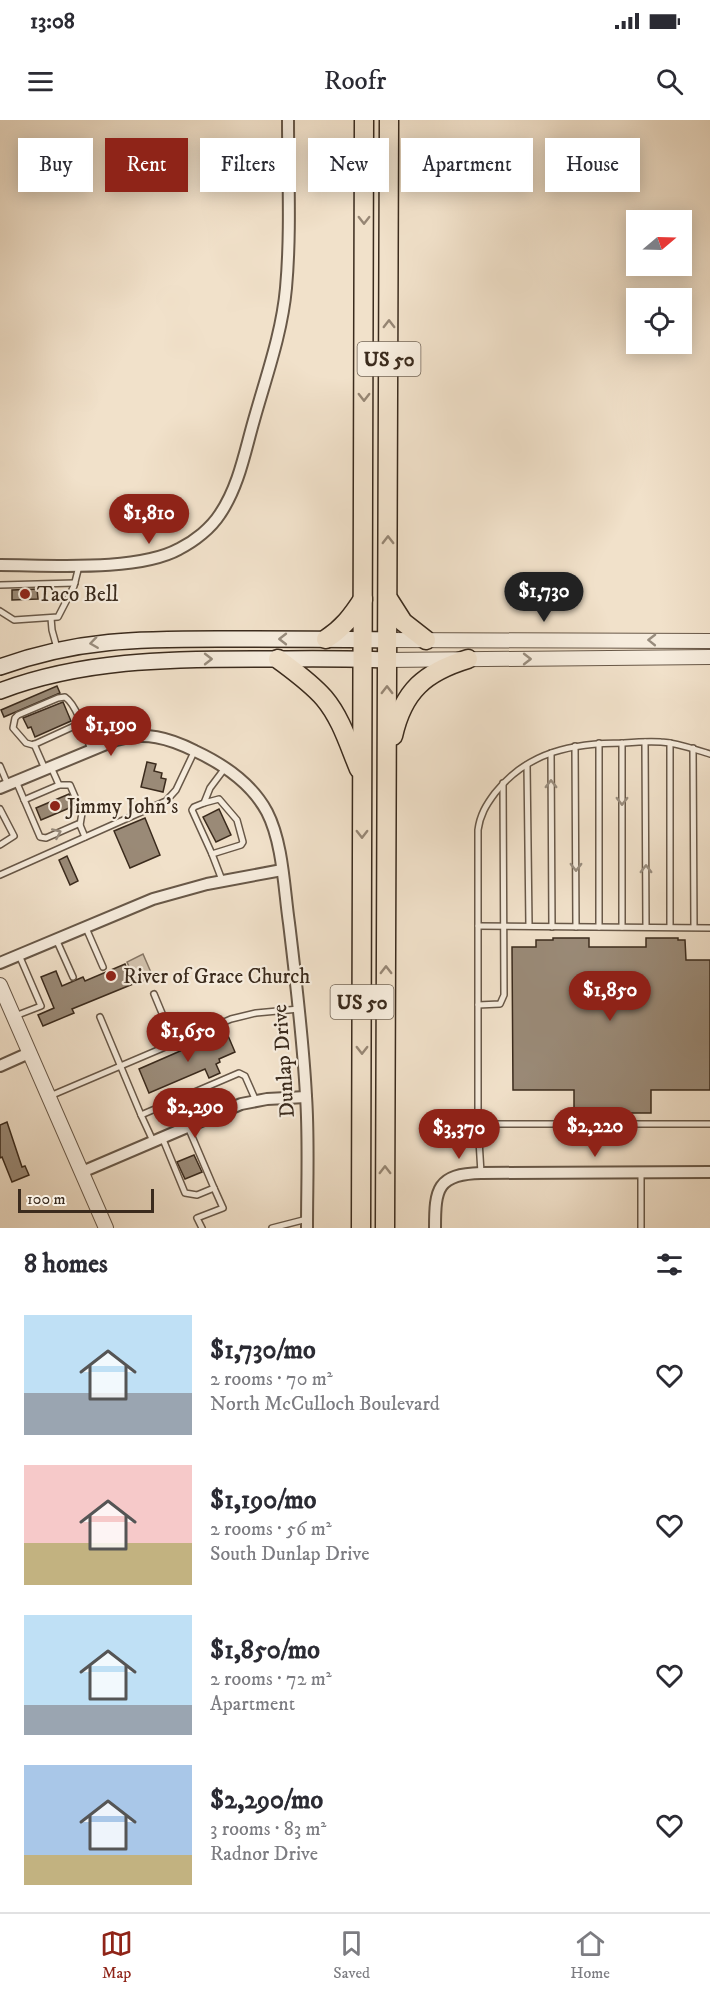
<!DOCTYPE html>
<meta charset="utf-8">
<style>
:root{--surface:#fff;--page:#f7f7f7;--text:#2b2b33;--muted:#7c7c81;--line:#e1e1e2;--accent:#8f2418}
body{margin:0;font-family:"IM FELL DW Pica",serif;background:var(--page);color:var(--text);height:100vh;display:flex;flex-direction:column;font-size:22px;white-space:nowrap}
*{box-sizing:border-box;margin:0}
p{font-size:20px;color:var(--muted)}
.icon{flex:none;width:33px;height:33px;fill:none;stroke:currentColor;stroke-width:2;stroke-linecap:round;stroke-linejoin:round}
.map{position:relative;height:1108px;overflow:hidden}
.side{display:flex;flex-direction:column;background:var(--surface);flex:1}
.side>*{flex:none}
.top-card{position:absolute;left:18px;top:18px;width:675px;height:54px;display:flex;gap:12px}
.needle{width:39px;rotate:71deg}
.controls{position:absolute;left:626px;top:90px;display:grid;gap:12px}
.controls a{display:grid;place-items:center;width:66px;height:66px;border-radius:0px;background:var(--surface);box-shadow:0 3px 15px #0003;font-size:30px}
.scale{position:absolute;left:18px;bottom:15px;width:136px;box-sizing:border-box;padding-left:6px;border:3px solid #3b2b1d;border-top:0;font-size:16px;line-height:21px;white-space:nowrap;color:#3b2b1d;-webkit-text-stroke:4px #f6ecdd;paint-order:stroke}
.price{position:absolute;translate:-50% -51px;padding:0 14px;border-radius:21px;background:var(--accent);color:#fff;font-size:20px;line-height:39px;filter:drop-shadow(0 2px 3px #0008)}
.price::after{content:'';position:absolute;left:50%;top:36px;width:18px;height:14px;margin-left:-9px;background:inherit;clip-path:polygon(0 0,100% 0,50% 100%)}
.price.on{background:#222;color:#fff}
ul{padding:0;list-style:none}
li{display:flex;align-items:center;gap:18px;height:150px;padding:0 24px}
li span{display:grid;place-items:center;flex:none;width:168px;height:120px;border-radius:0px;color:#555}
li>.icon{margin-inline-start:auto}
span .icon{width:72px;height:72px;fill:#fffc;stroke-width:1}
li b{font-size:26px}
h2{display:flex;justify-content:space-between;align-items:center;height:72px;padding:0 24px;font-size:26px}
.chip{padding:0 21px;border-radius:0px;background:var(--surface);box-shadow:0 3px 15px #0003;font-size:21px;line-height:54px}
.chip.on{background:var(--accent);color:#fff}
.status{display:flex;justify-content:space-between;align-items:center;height:42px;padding:0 30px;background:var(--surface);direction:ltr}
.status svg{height:16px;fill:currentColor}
header{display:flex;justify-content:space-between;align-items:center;height:78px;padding:0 24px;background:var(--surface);font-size:27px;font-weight:600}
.tab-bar{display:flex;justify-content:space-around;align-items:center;height:84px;border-top:2px solid var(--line);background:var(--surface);font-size:16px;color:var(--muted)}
.tab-bar a{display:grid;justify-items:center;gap:3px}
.tab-bar .on{color:var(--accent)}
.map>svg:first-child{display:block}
.green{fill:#d2c2ad;stroke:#867665;stroke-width:1.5}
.building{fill:#9a8a77;stroke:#3b2b1d;stroke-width:1.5}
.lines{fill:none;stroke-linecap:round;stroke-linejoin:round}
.service-casing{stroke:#685848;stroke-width:8}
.minor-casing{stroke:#685848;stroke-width:14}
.tertiary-casing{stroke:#685848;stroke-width:16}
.secondary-casing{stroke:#3b2b1d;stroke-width:18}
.trunk-casing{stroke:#3b2b1d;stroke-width:21}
.service{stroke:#f6ecdd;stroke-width:5}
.minor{stroke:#f6ecdd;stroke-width:10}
.tertiary{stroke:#f6ecdd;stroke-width:14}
.secondary{stroke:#f6ecdd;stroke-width:15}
.trunk{stroke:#f1e1ca;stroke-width:18}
.oneway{stroke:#968674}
.oneway2{stroke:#988c7d}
.poi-dot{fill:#8f2418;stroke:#f6ecdd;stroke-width:2}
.labels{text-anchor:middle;stroke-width:4.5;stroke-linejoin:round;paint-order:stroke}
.shield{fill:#f6ecdd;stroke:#736557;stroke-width:1.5}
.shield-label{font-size:20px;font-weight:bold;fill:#3b2b1d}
.poi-label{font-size:21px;fill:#3b2b1d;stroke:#f6ecdd;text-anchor:start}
.street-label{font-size:21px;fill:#3b2b1d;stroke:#f6ecdd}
</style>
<div class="status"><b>13:08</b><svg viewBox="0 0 49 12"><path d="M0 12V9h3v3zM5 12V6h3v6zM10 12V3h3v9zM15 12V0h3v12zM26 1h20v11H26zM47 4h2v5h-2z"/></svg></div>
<header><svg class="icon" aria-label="menu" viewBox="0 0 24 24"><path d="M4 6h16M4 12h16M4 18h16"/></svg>Roofr<svg class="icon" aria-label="search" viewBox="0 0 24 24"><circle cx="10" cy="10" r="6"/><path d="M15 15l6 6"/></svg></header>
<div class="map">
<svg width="710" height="1108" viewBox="0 0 710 1108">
<rect width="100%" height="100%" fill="#f1e1ca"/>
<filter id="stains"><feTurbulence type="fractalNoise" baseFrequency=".00333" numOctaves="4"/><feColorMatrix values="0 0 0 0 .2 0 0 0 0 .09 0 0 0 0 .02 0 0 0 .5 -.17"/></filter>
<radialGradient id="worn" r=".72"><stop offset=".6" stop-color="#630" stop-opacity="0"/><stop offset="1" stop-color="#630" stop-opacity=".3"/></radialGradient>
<path class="green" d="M143,834L153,857L137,864L127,842Z"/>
<g class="building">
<path d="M37,469L38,479L12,480V470Z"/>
<path d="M57,566L60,573L4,597L1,590Z"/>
<path d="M63,582L71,601L35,617L31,607L28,608L23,598Z"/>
<path d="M147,642L156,644L154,651L162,653L161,658L166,659L163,672L141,667Z"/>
<path d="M69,674L74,686L41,700L36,688Z"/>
<path d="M219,689L231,715L216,722L203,697Z"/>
<path d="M145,698L160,735L130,748L114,711Z"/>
<path d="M67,736L78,761L70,765L59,740Z"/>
<path d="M553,818H589V827H646V818H678V820H685L686,840H710V970H651V993H574V970H513L512,827H536V820H553Z"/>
<path d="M125,844L133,864L72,889L74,893L43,906L38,895L54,888L41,857L56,851L62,866L83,857L85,861Z"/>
<path d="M226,911L235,932L219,939L220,942L216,944L220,953L209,958L205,949L149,973L139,949Z"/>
<path d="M7,1002L22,1047L25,1046L29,1055L12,1062L2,1037L0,1038V1005Z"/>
<path d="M194,1035L202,1052L185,1059L177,1042Z"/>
</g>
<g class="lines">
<defs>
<g id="service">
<path d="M0,465L75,463"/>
<path d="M0,491L14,500L58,497L74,466L79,446"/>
<path d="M51,498L52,510L57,528"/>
<path d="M81,603L33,625L26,623L13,608L15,598L18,595L58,578L65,577C77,585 86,616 91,630"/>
<path d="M645,622L646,807"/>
<path d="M622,623V807"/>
<path d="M34,624L45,649"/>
<path d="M575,626L576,807"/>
<path d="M693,628L694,807"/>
<path d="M551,633L552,807"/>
<path d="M527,645L529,806"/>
<path d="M0,646L8,665"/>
<path d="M51,647L59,665"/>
<path d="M16,661L40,717L46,718L78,704L80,705L85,717"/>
<path d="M24,680L59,665H70L82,693L80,705"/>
<path d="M204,683L194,687L192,690L212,734"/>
<path d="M0,689L14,716L0,725"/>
<path d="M0,755L166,681L176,670L195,630"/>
<path d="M222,760L212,734L241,725L243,722L237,700L219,679L204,683L210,668L225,648"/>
<path d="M478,806L710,808"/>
<path d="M599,807V623"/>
<path d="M670,807V623"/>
<path d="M86,808L103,847"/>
<path d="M56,819L73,857"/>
<path d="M154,874L164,898"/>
<path d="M478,885L500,884L504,875L503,663"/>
<path d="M15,896L41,886L19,835"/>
<path d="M100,897L141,995L239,953L245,956L256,981"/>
<path d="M50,976L231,899L256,893L299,889"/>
<path d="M141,995L153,1021"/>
<path d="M478,1004H710"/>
<path d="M162,1017L185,1073L197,1075L214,1068L188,1007"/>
<path d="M481,1053L478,1004V710C480,695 486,685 495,673C528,631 574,623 624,623C636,622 649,621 661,622C678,623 693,629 710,634"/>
<path d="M202,1108L197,1098L223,1088L214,1068"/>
<path d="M272,1108L307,1099"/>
<path d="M641,1108V1053"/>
</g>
<g id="minor">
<path d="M0,445C49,445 137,452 179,429C195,421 211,408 220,394C239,366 245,331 254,300C266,257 282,213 286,168C291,113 288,56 288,0"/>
<path d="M0,668L116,620C145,611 169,618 195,631C223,644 252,664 267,692C283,723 284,769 289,803C296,861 303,918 306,976C309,1020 307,1064 307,1108"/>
<path d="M0,843L153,779L207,764L282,750"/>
<path d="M0,946L29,933"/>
<path d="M82,1052L241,984L267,979L306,977"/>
<path d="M435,1108C435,1069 437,1054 481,1053L710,1052"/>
</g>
<g id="tertiary">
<path d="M388,520L710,521"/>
<path d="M387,540L710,537"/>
<path d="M0,865L106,1108"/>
</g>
<g id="secondary">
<path d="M0,547C80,518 144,519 227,519C280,519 334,519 388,520"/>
<path d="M0,571C82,540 167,539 254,539C298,539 343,538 387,540"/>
</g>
<g id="trunk">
<path d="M389,480L403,502L426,520"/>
<path d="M326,519C343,508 352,496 363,479"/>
<path d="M278,539C294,551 311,563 324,578C341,598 349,625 359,649"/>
<path d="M393,616C403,571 425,552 468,539"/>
<path d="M361,1108L364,0"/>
<path d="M385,1108L389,0"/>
</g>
</defs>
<use href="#service" class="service-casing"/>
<use href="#minor" class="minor-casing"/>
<use href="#tertiary" class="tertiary-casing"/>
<use href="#secondary" class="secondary-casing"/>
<use href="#trunk" class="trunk-casing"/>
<use href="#service" class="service"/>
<use href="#minor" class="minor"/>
<use href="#tertiary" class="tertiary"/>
<use href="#secondary" class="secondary"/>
<use href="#trunk" class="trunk"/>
</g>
<defs><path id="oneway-chevron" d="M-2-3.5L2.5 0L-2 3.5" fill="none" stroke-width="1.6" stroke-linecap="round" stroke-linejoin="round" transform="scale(1.5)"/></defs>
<g class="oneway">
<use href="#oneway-chevron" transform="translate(364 100) rotate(90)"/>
<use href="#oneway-chevron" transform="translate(389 204) rotate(-90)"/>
<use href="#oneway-chevron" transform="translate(364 277) rotate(90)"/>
<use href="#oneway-chevron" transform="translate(388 420) rotate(-90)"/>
<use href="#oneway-chevron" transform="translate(387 570) rotate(-90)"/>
<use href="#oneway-chevron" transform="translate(362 714) rotate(90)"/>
<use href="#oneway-chevron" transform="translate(386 850) rotate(-90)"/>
<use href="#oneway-chevron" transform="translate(362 930) rotate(90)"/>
<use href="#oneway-chevron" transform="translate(385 1050) rotate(-90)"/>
</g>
<g class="oneway2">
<use href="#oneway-chevron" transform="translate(283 519) rotate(-180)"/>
<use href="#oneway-chevron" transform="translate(652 520) rotate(-179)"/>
<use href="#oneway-chevron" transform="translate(94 523) rotate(172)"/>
<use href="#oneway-chevron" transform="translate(208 539)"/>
<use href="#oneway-chevron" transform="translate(527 539)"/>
<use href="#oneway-chevron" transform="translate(551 664) rotate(-90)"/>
<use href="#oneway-chevron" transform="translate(622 681) rotate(90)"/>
<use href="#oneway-chevron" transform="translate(57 713) rotate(-24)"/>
<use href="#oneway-chevron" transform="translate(576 747) rotate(90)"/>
<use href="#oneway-chevron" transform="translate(646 749) rotate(-90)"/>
</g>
<g class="poi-dot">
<circle cx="25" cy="474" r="6"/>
<circle cx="55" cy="686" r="6"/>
<circle cx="111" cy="856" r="6"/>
</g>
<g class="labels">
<g class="shield">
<rect x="357.5" y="222" width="63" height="34" rx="4.5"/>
<rect x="330.5" y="865" width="63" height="34" rx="4.5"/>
</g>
<g class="shield-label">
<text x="389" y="246">US 50</text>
<text x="362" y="889">US 50</text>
</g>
<g class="poi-label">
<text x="37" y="481">Taco Bell</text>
<text x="67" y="693">Jimmy John's</text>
<text x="123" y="863">River of Grace Church</text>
</g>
<g class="street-label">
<text transform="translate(283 941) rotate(-94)" y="7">Dunlap Drive</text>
</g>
</g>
<rect width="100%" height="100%" filter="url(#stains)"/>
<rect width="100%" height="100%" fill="url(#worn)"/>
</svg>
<div class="controls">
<a><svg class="needle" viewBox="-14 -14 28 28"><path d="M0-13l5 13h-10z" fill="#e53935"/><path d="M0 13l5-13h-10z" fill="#7c7c81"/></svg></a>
<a><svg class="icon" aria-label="locate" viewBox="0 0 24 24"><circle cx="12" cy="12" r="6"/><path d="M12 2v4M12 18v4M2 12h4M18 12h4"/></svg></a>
</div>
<div class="scale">100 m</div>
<b class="price" style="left:149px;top:425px">$1,810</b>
<b class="price on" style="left:544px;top:503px">$1,730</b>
<b class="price" style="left:111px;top:637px">$1,190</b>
<b class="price" style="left:610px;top:902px">$1,850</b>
<b class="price" style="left:188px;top:943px">$1,650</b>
<b class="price" style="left:195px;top:1019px">$2,290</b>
<b class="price" style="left:595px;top:1038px">$2,220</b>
<b class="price" style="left:459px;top:1040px">$3,370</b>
<div class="top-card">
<a class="chip">Buy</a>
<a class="chip on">Rent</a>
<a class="chip">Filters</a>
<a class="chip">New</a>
<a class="chip">Apartment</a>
<a class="chip">House</a>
</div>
</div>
<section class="side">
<h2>8 homes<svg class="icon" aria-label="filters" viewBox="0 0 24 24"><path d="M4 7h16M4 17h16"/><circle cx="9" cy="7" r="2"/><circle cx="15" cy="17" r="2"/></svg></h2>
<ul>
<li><span style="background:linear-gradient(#bfe0f5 65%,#9aa5b1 0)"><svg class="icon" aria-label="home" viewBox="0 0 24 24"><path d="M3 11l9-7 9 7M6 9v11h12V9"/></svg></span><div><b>$1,730/mo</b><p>2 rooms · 70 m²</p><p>North McCulloch Boulevard</p></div><svg class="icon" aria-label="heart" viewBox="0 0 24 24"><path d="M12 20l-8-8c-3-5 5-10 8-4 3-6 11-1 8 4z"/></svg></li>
<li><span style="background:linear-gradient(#f6c9c9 65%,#c2b280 0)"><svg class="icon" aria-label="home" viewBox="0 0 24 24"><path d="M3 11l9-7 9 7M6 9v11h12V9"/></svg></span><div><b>$1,190/mo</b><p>2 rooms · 56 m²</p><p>South Dunlap Drive</p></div><svg class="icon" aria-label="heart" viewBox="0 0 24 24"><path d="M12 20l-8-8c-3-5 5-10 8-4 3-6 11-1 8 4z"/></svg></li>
<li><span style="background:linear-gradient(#bfe0f5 75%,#9aa5b1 0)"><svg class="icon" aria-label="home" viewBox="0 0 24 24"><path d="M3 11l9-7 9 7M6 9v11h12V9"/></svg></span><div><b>$1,850/mo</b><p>2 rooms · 72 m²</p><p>Apartment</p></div><svg class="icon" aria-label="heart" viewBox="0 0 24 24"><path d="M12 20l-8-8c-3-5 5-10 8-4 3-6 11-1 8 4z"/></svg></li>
<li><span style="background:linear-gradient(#a9c7e8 75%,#c2b280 0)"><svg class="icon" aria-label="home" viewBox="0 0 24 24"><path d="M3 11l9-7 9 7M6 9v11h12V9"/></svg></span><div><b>$2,290/mo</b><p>3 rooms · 83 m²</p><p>Radnor Drive</p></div><svg class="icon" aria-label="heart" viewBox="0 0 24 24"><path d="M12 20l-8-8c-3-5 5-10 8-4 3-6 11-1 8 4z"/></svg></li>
</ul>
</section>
<nav class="tab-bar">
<a class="on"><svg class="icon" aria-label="map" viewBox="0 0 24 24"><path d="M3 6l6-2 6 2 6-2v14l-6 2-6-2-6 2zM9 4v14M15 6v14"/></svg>Map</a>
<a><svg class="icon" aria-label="saved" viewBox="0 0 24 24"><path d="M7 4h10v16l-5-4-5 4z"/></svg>Saved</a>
<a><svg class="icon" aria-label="home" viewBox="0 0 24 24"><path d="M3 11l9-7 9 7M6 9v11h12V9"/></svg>Home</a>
</nav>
